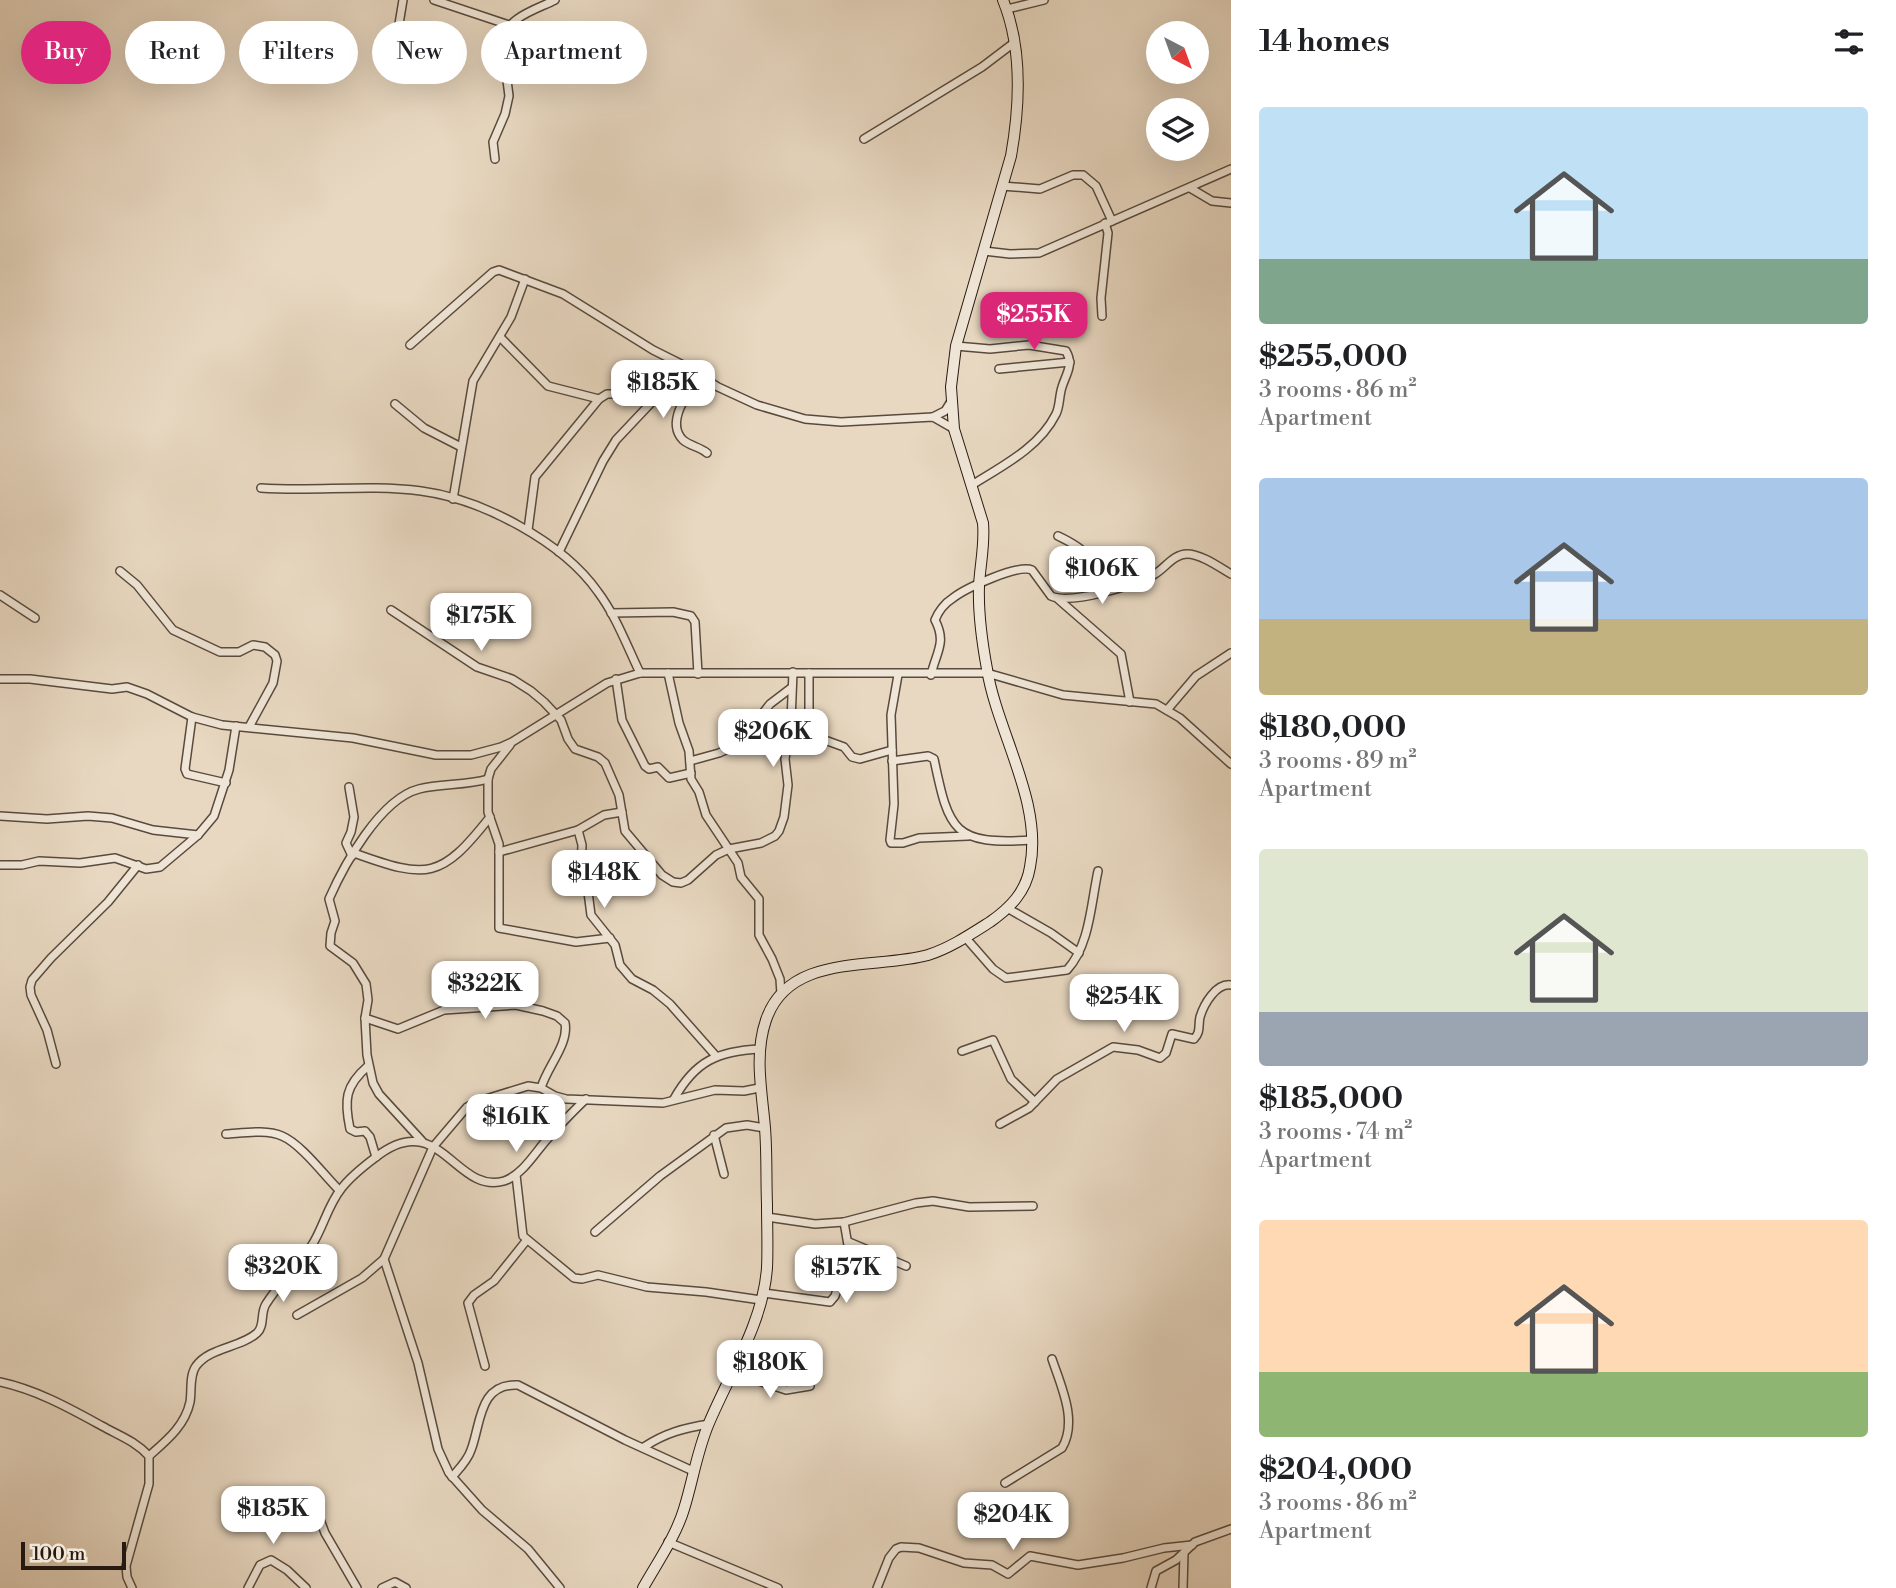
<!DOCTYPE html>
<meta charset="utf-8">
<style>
:root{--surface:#fff;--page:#f2f2f2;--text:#202124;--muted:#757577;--accent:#db2777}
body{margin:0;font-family:"Libre Bodoni",serif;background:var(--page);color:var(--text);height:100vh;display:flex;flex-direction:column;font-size:26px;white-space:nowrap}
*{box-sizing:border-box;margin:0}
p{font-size:23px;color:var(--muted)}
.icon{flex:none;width:38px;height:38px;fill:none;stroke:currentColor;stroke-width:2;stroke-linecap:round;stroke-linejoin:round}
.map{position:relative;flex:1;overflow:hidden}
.details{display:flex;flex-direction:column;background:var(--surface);width:665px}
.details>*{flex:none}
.banner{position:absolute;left:21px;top:21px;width:665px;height:63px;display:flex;gap:14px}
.needle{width:46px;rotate:139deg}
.buttons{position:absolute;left:1146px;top:21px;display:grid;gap:14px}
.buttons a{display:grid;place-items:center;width:63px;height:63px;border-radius:50%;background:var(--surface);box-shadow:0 7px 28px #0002;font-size:35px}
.scale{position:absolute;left:21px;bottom:18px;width:105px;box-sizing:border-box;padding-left:7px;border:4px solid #291a11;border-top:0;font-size:19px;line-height:24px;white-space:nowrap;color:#291a11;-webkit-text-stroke:5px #f0e6d7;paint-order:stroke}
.price{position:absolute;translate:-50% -60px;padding:0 16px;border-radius:14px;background:#fff;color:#222;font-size:23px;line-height:46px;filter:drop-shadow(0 2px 4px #0008)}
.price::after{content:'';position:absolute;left:50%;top:42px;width:21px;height:16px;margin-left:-10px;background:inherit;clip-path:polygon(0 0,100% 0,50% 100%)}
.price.selected{background:var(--accent);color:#fff}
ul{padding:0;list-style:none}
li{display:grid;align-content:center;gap:14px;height:371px;padding:0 28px}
li span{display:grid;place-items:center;height:217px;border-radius:7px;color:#555}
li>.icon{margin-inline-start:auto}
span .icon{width:126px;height:126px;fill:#fffc;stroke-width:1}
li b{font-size:30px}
h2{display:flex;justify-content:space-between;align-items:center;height:84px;padding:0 28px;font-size:30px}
.tag{padding:0 24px;border-radius:32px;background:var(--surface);box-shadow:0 7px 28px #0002;font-size:24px;line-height:63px}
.tag.selected{background:var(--accent);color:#fff}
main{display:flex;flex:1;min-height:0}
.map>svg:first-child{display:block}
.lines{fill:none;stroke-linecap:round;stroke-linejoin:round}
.street-casing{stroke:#594a3d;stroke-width:10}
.secondary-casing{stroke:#291a11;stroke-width:12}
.street{stroke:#f0e6d7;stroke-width:7}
.secondary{stroke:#f0e6d7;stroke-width:10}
</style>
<main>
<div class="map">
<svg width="1231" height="1588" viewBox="0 0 1231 1588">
<rect width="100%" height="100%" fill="#e8d8c1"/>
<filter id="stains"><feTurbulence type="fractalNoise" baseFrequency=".00286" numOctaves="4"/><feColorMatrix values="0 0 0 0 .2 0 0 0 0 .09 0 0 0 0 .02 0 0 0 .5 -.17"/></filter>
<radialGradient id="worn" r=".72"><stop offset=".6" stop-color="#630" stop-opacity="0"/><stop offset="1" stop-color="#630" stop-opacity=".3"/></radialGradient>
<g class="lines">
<defs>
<g id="street">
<path d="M434,0L509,25"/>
<path d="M1007,9L1044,0"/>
<path d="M400,46L399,24L403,0"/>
<path d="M864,139L982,67L1015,42"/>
<path d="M495,159L493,142L505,114L509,96L502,41C507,17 535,10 555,0"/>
<path d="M1002,186L1040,189L1073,175H1083L1096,186L1112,221"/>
<path d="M1190,188L1212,201L1231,203"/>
<path d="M984,251L1010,254L1039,253L1231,169"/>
<path d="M1102,316L1101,298L1108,233L1105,223"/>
<path d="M500,337L548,386L599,399"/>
<path d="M410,345L493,272L499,270L563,294L653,350L685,366L718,387L757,405L805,419L841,422L933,417L954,429"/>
<path d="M956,346L990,349L1029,345L1066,351C1074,365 1066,374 1062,387C1059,396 1060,406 1056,414C1039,448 1002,466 972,485"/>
<path d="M999,369L1070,362"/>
<path d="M699,381C686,393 666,423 683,440C690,446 700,447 707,453"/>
<path d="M395,404L424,428L461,447"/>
<path d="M933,417L945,411L950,403"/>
<path d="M261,488C314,492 368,484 421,491C482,499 563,542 598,592C616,616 627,646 640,673"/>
<path d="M453,499L473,381L511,317L525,279"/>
<path d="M528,530L535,477L599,399L607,394H618L635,381L665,388"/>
<path d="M1058,536C1090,551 1092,558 1101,591"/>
<path d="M559,552L603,461L616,440L665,388L682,382L700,380"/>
<path d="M120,571L137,585L173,630L220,652H239L253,645L265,647L275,655L277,661L273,683L249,727"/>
<path d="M0,595L35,618"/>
<path d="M1058,599L1121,654L1130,702"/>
<path d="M391,610L477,667L512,679L531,691L544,702L561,720L568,739L575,749L598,757L605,763L619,795L625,831L662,875L673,882L681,883L688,880L716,855L729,849L761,843L775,836L779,831L784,817L788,785L785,759L791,721L793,672"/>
<path d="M611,613L673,612L691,616L695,622L698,674"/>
<path d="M668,673L679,723L689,751L691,779L699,792L706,815L738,863L741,877L759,899V935L772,959L780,979L781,994"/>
<path d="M809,673V723L822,739L844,747L852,757L860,759L892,750"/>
<path d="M898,675L891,715L894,804L890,840L891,843H903L919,838L968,836"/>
<path d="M931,675C936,652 947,643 935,620C938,612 945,603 953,598C966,588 1018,564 1032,570L1051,596C1072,605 1135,585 1155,574C1165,568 1174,554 1187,554C1201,554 1219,567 1231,574"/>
<path d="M0,679H30L112,689L127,687L147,694L192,717L222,725L353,738L436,755H471L501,747L512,742L607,683L640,673H987L1063,695L1156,704L1180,718L1231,764"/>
<path d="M616,679L622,720L645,766L649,769L658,767L669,778L691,773"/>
<path d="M1167,710L1196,676L1231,653"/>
<path d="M192,717L185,769L187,774L226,783"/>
<path d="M510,745L491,769L488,779V812L499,844V928L576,942L610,938"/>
<path d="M690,761L719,753L730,748L752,727L770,704L791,688"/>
<path d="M892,761L928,756L934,759C949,832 954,845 1032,840"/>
<path d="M349,787L354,817L351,832L346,843L352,856"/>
<path d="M0,816L47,819L88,816L112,818L153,830L198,835"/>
<path d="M578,830L604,815L622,812"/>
<path d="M499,852L578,830L582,845L581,870L588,892L591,915L615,945L620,965L632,979L653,990L670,1004L716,1056"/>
<path d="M354,853C428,880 441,879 490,817"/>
<path d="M0,865H22L39,861L80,863L115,858L146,869L160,867L198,835L214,816L229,770L236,726"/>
<path d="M1007,908L1051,933L1079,953"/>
<path d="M965,937L993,969L1006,978L1067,970C1090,945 1091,903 1098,871"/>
<path d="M365,1018L398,1029L444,1010L516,1005L543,1011L557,1016L565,1023C569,1044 547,1067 541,1088"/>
<path d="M962,1051L993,1040L1011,1079L1035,1102"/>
<path d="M56,1064L47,1030L31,995L30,987L32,980L51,958L108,902L138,865"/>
<path d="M368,1066C345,1086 344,1100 350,1129L356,1132L365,1131L370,1137L376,1157"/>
<path d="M674,1099C695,1061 718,1051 760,1049"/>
<path d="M1000,1124L1029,1108L1057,1079L1113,1047L1138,1050L1160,1058L1166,1053L1172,1034L1194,1039C1201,1032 1198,1026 1200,1017C1204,1004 1216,983 1231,985"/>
<path d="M226,1134C243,1133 267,1129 282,1136C301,1144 324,1175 339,1190"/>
<path d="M714,1135L724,1174"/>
<path d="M422,1141L379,1094L373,1083L367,1055L365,1018L368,1000L366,984L353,963L330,946L331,933L335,921L329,899C344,865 380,799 419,789C441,783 465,786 488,779"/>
<path d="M516,1175L523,1236L574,1278L582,1279L598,1275L647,1287L706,1292L761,1300"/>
<path d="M767,1217L815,1224L844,1222L916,1203L933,1201L969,1207L1033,1206"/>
<path d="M595,1232L660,1176L726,1128L747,1125L765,1128"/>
<path d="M849,1242L906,1266"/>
<path d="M384,1259L418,1363L438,1449L449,1473L482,1510L528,1549L560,1588"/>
<path d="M764,1293L830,1302L835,1296L849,1251L844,1222"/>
<path d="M297,1315L362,1278L384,1259L433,1147L467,1107L476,1102L528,1086L541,1088L555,1096L566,1099L663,1103L715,1090L744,1091L759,1088"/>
<path d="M485,1366L468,1303L474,1295L494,1281L526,1241"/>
<path d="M732,1372L786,1390L810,1386"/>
<path d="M0,1382C37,1390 69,1408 102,1426C120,1436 135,1441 149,1456V1484L126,1566L127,1577L132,1588"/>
<path d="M644,1447C665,1433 684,1428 709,1424"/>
<path d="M149,1456C166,1441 185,1426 190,1402C192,1391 189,1376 196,1366C210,1347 240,1348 257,1333C265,1326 260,1313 266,1304C279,1283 298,1266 312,1245C323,1228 328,1205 341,1189C350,1177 364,1166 376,1157C440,1107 455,1195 504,1181C523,1175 536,1151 549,1137C561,1124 573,1111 586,1099"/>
<path d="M452,1477C459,1469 468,1460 471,1450C481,1425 478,1383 518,1385L625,1440L693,1471"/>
<path d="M1005,1483L1062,1448C1078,1421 1061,1386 1052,1359"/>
<path d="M319,1517L325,1533L357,1588"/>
<path d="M668,1542L778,1588"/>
<path d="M248,1588L260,1565L271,1560L287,1570L306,1588"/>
<path d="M382,1588L395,1582L406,1588"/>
<path d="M877,1588L889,1558L896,1549L901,1547L919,1548L964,1563L992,1565L1008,1574L1030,1556L1078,1565L1123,1558L1164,1548L1192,1545"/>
<path d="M1151,1588L1156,1571L1176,1560L1195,1542L1231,1529"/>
<path d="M1183,1588L1184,1553"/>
</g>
<path id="secondary" d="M643,1588C657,1563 676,1536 684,1509C693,1480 697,1451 709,1423C730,1373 763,1323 767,1268C768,1247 767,1225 767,1204C766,1179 767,1153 765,1128C762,1092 754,1055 766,1020C789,952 875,970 928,955C950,948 971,934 990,922C1010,908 1026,892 1030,867C1043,802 997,732 987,669C982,642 978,614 979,586C980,565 985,545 983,523L954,429L951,387L956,346L1011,156C1020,105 1023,49 1003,0"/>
</defs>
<use href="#street" class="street-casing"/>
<use href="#secondary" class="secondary-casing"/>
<use href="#street" class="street"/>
<use href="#secondary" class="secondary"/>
</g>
<rect width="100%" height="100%" filter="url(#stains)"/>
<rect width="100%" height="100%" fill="url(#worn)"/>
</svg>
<div class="buttons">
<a><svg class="needle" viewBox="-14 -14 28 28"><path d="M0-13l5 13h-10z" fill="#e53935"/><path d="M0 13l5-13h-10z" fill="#757577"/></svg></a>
<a><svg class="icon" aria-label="layers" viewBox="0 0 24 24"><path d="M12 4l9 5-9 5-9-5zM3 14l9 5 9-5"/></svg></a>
</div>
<div class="scale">100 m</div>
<b class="price selected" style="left:1034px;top:352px">$255K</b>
<b class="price" style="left:663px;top:420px">$185K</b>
<b class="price" style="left:1102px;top:606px">$106K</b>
<b class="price" style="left:481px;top:653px">$175K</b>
<b class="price" style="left:773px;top:769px">$206K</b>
<b class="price" style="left:604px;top:910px">$148K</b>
<b class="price" style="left:485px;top:1021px">$322K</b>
<b class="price" style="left:1124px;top:1034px">$254K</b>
<b class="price" style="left:516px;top:1154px">$161K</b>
<b class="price" style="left:283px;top:1304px">$320K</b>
<b class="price" style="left:846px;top:1305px">$157K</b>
<b class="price" style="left:770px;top:1400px">$180K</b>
<b class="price" style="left:273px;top:1546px">$185K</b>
<b class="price" style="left:1013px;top:1552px">$204K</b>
<div class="banner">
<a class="tag selected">Buy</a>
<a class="tag">Rent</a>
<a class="tag">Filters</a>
<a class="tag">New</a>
<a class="tag">Apartment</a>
</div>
</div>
<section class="details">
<h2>14 homes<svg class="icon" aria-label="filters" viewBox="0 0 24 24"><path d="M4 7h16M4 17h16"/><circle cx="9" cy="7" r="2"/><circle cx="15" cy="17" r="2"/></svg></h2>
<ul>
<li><span style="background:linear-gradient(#bfe0f5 70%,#7fa58c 0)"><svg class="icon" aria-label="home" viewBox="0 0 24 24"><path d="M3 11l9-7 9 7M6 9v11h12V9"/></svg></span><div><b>$255,000</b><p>3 rooms · 86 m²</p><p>Apartment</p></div></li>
<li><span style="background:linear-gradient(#a9c7e8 65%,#c2b280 0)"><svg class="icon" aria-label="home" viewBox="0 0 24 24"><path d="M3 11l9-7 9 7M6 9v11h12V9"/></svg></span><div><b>$180,000</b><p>3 rooms · 89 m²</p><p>Apartment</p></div></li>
<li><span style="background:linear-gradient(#dfe7d0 75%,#9aa5b1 0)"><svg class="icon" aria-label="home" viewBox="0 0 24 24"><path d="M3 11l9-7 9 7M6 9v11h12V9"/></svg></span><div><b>$185,000</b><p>3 rooms · 74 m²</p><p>Apartment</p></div></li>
<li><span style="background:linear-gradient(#ffd9b3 70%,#8fb573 0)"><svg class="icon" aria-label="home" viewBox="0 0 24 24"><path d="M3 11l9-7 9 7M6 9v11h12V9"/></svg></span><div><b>$204,000</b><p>3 rooms · 86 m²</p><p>Apartment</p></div></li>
</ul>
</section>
</main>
